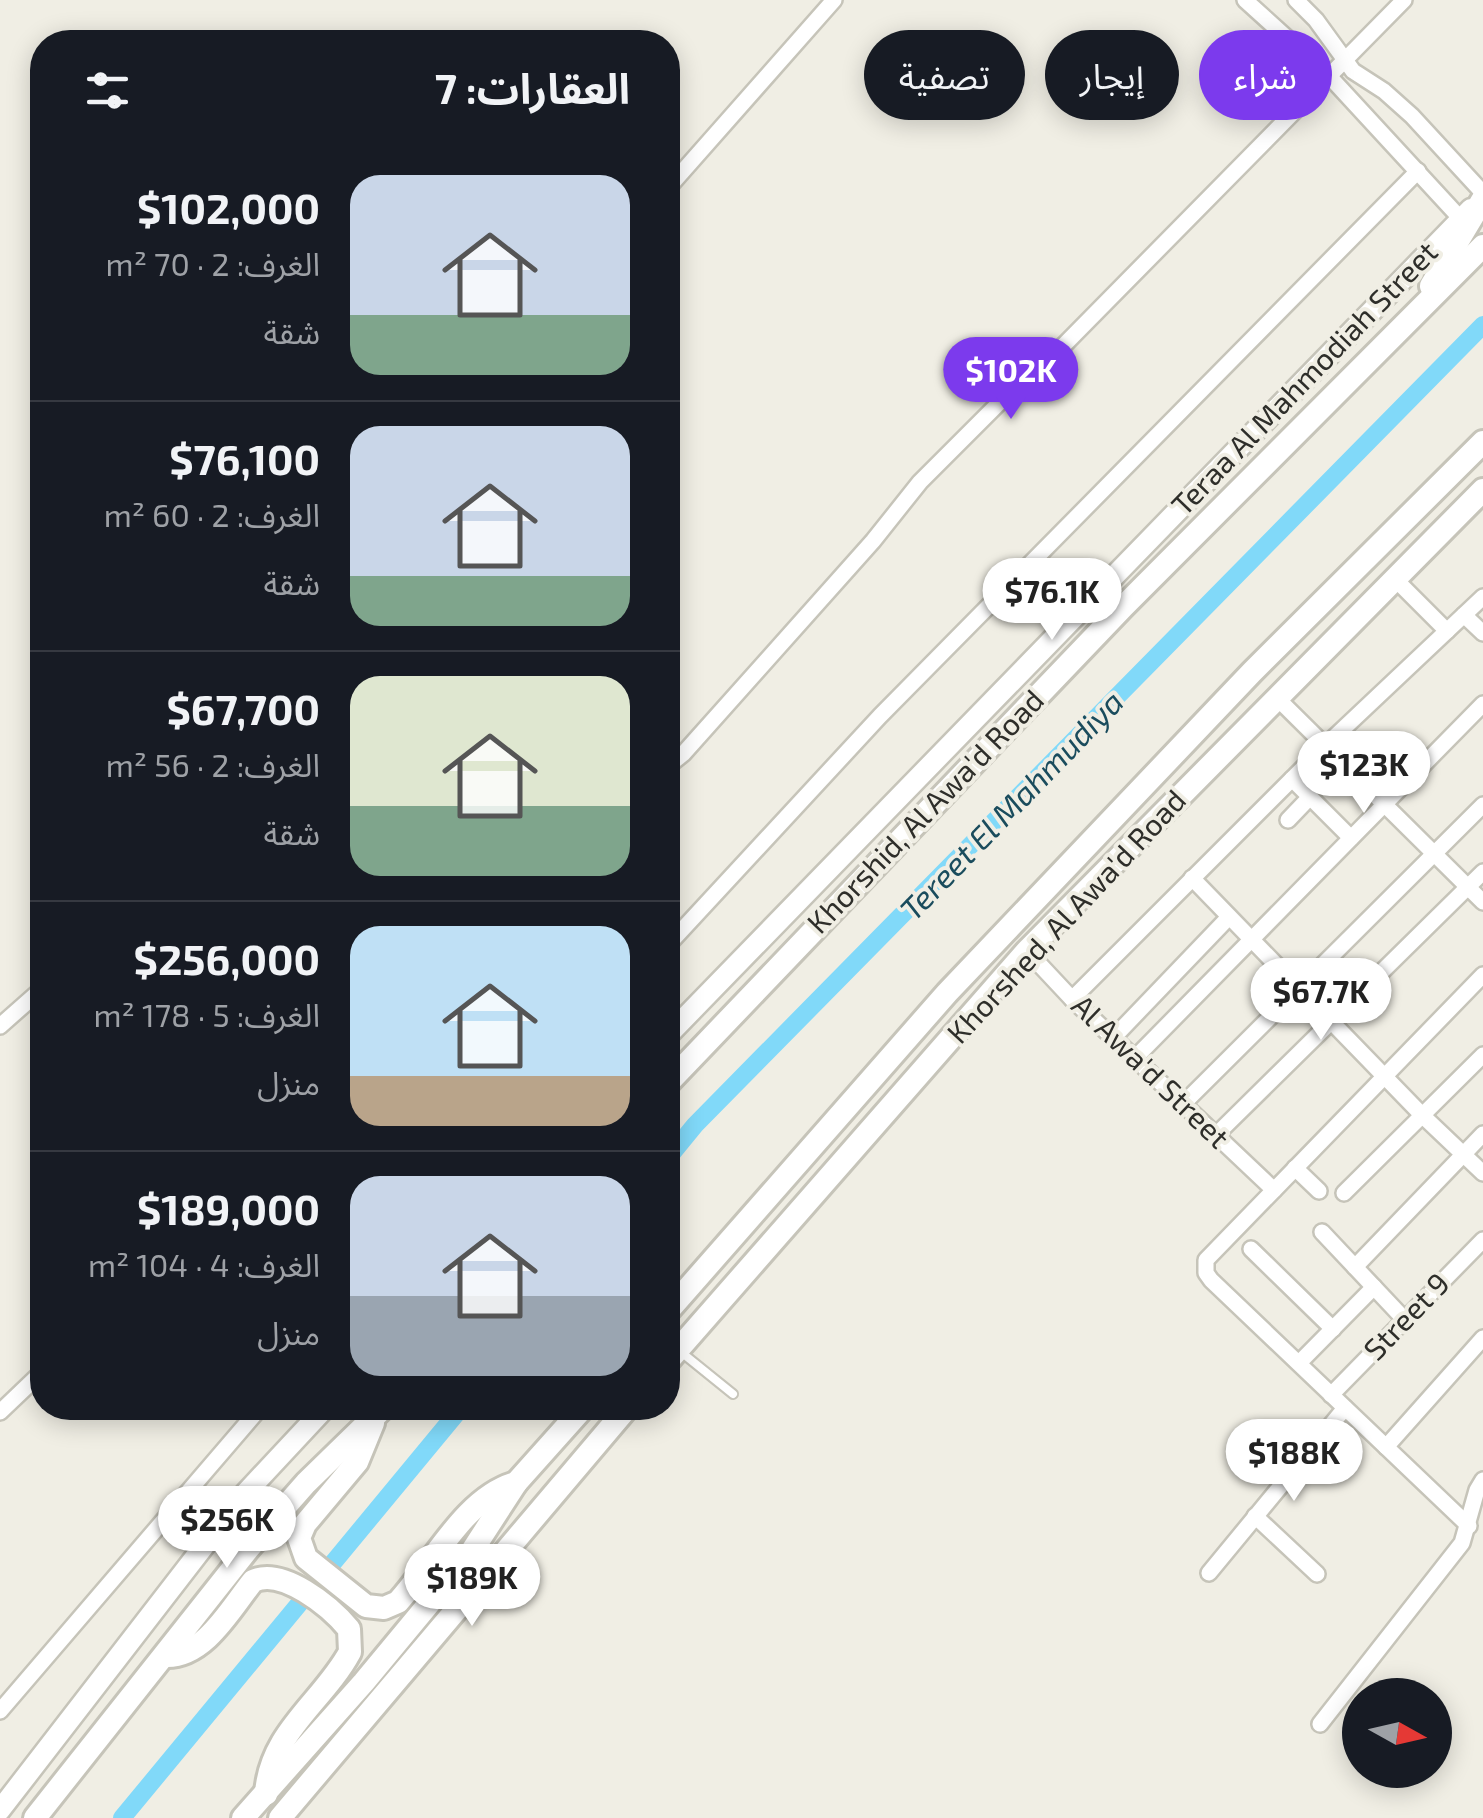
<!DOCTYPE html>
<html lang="ar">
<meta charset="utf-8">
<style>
:root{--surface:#171b24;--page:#242831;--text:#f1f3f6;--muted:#9ea1a6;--line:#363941;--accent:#7c3aed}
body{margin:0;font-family:"Exo 2","Noto Sans Arabic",sans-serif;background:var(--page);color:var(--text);direction:rtl;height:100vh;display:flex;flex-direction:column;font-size:38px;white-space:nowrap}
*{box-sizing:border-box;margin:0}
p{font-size:32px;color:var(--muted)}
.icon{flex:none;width:55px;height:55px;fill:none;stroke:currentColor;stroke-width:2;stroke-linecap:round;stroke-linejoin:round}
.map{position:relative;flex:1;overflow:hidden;direction:ltr}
.side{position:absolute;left:30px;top:30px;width:650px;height:1390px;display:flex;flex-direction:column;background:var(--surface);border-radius:40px;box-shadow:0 5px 25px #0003;direction:rtl}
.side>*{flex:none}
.top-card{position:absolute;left:710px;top:30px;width:622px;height:90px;direction:rtl;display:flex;gap:20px}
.needle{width:65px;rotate:98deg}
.controls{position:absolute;left:1342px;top:1678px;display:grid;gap:20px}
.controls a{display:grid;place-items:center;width:110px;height:110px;border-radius:50%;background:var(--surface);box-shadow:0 5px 25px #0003;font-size:50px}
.price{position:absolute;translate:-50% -85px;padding:0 22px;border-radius:35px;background:#fff;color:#222;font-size:32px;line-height:65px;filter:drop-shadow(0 2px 5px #0008)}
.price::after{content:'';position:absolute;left:50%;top:60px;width:30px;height:22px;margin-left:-15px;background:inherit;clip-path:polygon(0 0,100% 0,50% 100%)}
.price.active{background:var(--accent);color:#fff}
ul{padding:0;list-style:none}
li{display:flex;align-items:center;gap:30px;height:250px;padding:0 50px}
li+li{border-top:2px solid var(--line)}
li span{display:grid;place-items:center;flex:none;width:280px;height:200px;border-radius:30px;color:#555}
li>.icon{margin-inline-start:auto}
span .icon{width:120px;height:120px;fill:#fffc;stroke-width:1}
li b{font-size:42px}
h2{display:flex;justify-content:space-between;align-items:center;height:120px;padding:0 50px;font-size:42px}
.chip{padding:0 35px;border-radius:45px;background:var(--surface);box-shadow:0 5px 25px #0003;font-size:35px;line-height:90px}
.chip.active{background:var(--accent);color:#fff}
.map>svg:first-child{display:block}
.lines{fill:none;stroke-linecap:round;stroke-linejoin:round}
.canal{stroke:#81d9f9;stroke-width:18}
.service-casing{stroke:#c6c4b9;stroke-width:12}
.minor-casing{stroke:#c6c4b9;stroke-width:20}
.tertiary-casing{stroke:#c6c4b9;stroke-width:25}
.secondary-casing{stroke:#c6c4b9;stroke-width:28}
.service{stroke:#fff;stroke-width:8}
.minor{stroke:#fff;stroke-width:15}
.tertiary{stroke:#fff;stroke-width:20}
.secondary{stroke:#fff;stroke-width:22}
.labels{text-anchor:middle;stroke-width:8;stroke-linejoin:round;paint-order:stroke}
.street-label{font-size:30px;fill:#2e2e2a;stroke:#f0eee4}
.water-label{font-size:32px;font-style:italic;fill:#1a4c5d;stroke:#f0eee4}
</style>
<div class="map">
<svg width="1483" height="1818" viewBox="0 0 1483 1818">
<rect width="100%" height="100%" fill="#f0eee4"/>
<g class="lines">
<g class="canal">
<path d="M668,1158L695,1125L1483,325"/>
<path d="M122,1818L461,1408"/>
</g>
<defs>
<path id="service" d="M681,1352L733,1394"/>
<g id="minor">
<path d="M1245,0L1330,77L1461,219"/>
<path d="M1296,0L1316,20L1353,71L1384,91L1412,116L1483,193"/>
<path d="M668,188L834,0"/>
<path d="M1395,579L1447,631"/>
<path d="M1464,615L1483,633"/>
<path d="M1277,698L1483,902"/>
<path d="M668,766L683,754L873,541L920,482L1001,401L1065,344L1404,0"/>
<path d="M1292,779L1351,838"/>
<path d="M1288,820L1310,797"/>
<path d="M1192,878L1423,1116L1483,1173"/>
<path d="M668,945L880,716L1418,171"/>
<path d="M1027,951L1072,999L1274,1190"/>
<path d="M1072,999L1325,746L1483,597"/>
<path d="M0,1026L42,989"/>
<path d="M1113,1038L1229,917"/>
<path d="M1135,1058L1483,704"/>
<path d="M1183,1104L1483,805"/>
<path d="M1216,1135L1483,872"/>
<path d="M1295,1168L1319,1191"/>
<path d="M1344,1193L1483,1055"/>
<path d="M1322,1232L1404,1319"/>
<path d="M1251,1249L1333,1329"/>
<path d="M1355,1267L1483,1134"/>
<path d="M1299,1363L1374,1287"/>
<path d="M1331,1395L1483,1240"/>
<path d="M0,1412L42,1372"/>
<path d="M1386,1447L1483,1338"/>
<path d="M1255,1516L1317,1574"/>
<path d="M1469,1526L1211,1280L1206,1273V1260L1483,975"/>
<path d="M1209,1573L1345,1408"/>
<path d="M0,1711L260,1408"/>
<path d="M1320,1724L1462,1543L1477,1490L1483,1480"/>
</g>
<g id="tertiary">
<path d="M668,1035L1471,209"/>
<path d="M0,1810L241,1498L325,1408"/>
</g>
<g id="secondary">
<path d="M1431,286L1483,199"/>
<path d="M668,1083L1123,607L1483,246"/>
<path d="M668,1311L947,993L1252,672L1483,442"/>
<path d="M668,1361L1027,951L1483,490"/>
<path d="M373,1423L357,1462L305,1524L299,1538L306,1558L366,1606L384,1608L398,1602C433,1564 465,1497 516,1483"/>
<path d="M166,1656C205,1657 231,1608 253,1581C282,1567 330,1606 349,1629L350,1652C323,1702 270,1732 266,1794"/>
<path d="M35,1818L248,1549L306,1483L383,1408"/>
<path d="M243,1818L364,1682L470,1554L516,1483L583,1408"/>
<path d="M280,1818L627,1408"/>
</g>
</defs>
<use href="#service" class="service-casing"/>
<use href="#minor" class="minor-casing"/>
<use href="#tertiary" class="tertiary-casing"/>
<use href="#secondary" class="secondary-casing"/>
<use href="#service" class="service"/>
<use href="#minor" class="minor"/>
<use href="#tertiary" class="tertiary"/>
<use href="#secondary" class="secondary"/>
</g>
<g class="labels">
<g class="street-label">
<text transform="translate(1305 379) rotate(-46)" y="10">Teraa Al Mahmodiah Street</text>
<text transform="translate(926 812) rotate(-46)" y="10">Khorshid, Al Awa'd Road</text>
<text transform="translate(1067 917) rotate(-47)" y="10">Khorshed, Al Awa'd Road</text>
<text transform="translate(1150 1072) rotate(44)" y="10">Al Awa'd Street</text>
<text transform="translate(1407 1317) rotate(-46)" y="10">Street 9</text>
</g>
<g class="water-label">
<text transform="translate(1012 806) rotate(-46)" y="11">Tereet El Mahmudiya</text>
</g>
</g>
</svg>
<div class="controls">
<a><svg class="needle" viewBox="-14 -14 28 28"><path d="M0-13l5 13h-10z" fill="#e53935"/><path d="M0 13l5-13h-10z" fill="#9ea1a6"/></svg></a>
</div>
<b class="price active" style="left:1011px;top:422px">$102K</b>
<b class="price" style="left:1052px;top:643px">$76.1K</b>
<b class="price" style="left:1364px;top:816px">$123K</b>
<b class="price" style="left:1321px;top:1043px">$67.7K</b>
<b class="price" style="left:1294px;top:1504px">$188K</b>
<b class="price" style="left:227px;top:1571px">$256K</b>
<b class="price" style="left:472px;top:1629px">$189K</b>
<div class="top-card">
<a class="chip active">شراء</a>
<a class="chip">إيجار</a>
<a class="chip">تصفية</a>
</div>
<section class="side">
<h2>العقارات: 7<svg class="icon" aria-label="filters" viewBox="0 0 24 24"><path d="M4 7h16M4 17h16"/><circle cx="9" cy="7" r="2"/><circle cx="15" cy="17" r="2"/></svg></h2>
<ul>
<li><span style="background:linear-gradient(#c9d6e8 70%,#7fa58c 0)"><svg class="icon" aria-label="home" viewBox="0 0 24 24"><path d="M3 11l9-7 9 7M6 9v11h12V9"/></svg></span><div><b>$102,000</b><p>الغرف: 2 · 70 m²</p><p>شقة</p></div></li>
<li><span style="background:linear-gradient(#c9d6e8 75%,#7fa58c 0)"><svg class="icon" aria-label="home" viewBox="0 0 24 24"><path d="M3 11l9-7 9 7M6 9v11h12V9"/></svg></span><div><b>$76,100</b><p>الغرف: 2 · 60 m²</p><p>شقة</p></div></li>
<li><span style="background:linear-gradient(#dfe7d0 65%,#7fa58c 0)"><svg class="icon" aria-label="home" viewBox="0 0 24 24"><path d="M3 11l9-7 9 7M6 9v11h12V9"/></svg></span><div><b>$67,700</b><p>الغرف: 2 · 56 m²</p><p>شقة</p></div></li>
<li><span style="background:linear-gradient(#bfe0f5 75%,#b9a48a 0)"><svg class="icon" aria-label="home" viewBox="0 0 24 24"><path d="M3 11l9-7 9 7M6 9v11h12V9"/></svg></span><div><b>$256,000</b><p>الغرف: 5 · 178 m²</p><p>منزل</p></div></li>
<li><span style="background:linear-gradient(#c9d6e8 60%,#9aa5b1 0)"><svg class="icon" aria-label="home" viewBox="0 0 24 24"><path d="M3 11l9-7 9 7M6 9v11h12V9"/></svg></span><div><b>$189,000</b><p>الغرف: 4 · 104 m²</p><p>منزل</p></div></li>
</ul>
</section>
</div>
